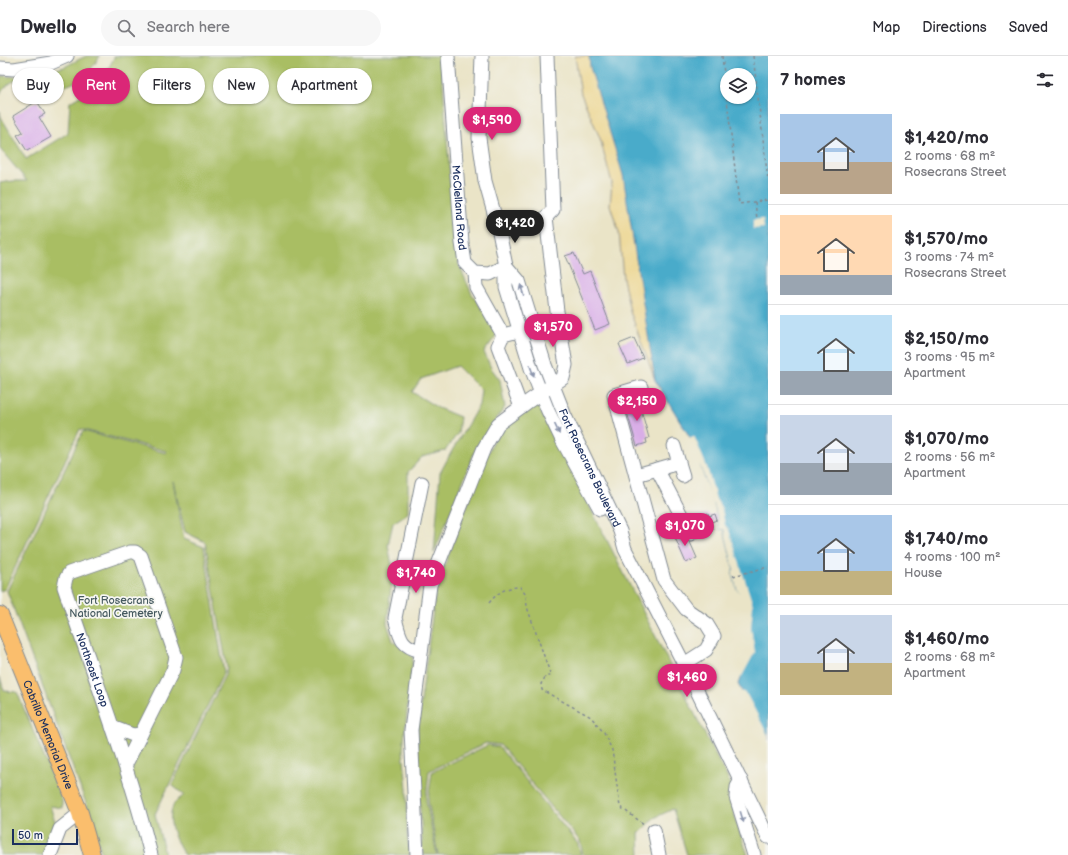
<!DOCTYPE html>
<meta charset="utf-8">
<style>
:root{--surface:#fff;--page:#f7f7f7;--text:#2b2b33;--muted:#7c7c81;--line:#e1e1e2;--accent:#db2777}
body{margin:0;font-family:"Balsamiq Sans",sans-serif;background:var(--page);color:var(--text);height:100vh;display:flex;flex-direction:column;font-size:15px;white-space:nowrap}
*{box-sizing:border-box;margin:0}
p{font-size:13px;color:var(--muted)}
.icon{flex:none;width:22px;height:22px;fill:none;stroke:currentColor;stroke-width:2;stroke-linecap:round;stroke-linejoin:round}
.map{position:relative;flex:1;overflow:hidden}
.side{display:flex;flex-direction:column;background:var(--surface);width:300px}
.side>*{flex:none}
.banner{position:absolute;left:12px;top:12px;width:380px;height:36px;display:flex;gap:8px}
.tools{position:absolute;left:720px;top:12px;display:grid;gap:8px}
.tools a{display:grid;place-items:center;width:36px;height:36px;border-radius:50%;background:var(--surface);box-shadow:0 1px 3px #0004;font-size:20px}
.scale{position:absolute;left:12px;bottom:10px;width:66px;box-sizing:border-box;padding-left:4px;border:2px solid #1b2f5e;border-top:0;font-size:11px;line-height:14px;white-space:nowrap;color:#1b2f5e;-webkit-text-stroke:3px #f6f6f2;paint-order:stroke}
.price{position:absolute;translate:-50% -34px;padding:0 9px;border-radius:14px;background:var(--accent);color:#fff;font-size:13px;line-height:26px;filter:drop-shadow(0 1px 2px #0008)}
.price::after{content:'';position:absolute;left:50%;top:24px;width:12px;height:9px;margin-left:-6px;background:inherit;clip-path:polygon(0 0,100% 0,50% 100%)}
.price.active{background:#222;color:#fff}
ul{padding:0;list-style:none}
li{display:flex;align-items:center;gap:12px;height:100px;padding:0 12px}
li+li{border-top:1px solid var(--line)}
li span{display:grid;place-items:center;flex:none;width:112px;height:80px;border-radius:0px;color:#555}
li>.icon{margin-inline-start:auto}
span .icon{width:48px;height:48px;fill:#fffc;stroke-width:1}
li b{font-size:17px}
h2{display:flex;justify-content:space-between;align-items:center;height:48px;padding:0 12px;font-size:17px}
.tag{padding:0 14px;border-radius:18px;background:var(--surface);box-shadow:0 1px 3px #0004;font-size:14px;line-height:36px}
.tag.active{background:var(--accent);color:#fff}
header{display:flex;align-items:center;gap:24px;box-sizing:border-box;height:56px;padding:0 20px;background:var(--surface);border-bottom:1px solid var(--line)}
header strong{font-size:19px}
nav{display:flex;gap:22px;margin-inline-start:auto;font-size:14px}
.search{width:280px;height:36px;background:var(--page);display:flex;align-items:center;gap:10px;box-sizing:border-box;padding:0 14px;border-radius:22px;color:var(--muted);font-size:15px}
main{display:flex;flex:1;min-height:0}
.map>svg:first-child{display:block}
.green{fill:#a9be63;stroke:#627660}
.sand{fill:#eeda9e;stroke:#84847e}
.water{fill:#4aabca;stroke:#326d94;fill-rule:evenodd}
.pier{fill:#eae4c7}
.building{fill:#d9aee7}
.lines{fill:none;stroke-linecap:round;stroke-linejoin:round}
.minor-casing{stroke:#828a92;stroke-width:15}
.major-casing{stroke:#828a92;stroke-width:18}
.path{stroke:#828a92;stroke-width:1.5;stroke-dasharray:3 3;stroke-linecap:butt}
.minor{stroke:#fff;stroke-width:13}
.major{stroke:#fabe6d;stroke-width:16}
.oneway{fill:#8d97ae}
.labels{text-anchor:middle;stroke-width:3.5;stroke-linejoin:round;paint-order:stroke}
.street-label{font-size:11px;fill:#1b2f5e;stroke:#f6f6f2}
.park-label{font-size:11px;fill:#465a60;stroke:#f6f6f2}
</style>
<header>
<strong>Dwello</strong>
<div class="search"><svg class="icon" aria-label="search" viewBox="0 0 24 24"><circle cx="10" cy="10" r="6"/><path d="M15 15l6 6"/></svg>Search here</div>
<nav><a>Map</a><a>Directions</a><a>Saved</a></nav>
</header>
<main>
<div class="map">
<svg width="768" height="799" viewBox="0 0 768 799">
<rect width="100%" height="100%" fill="#f6f6f2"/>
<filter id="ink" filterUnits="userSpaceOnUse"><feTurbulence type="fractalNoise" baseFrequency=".025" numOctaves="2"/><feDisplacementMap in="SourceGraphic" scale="8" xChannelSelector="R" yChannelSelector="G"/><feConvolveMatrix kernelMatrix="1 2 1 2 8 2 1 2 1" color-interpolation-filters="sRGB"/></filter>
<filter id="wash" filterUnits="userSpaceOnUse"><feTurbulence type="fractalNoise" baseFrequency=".012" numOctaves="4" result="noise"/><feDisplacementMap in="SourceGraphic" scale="16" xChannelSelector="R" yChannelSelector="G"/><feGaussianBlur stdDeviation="0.9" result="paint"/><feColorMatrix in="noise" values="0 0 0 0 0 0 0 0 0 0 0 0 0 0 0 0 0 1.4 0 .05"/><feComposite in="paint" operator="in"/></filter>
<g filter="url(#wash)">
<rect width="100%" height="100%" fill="#eae4c7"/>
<g class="green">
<path d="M86,0H100C92,14 77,29 60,31C43,32 22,14 7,30C4,33 1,35 0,39V20L22,21L64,11Z"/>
<path d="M115,0H441L453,163L459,209L472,238L492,268L496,280L484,296L491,312L500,324L505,351L477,390L434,497L440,417L453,393L479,349L481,334L457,310L421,323L412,336L438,352L460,361L458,377L445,395L422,401L408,416V457L393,467L388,489L393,514L387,567L393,585L413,601L403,694L407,733V777L410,799H184C176,786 166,766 173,750C174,746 181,742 184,739L172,729L225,619L227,612L205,486L185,476L173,425L184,483L204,491L224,616L155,758L165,799H102L90,758L7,535L83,375L166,397V395L80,373L5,533L0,535V127L13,125H27L0,93V55L1,61L26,103L68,77L70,46L93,32L107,15Z"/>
<path d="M533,350L539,352L611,492L719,706L733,732L732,742L736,766L748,799H687L673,753L654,762L639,777L640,799H583L580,785L500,689L486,687L429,715L426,744L437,799H423L417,706L418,667L436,532L483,407L495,382L506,370Z"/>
<path d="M0,621L4,635L17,636L62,744V752L50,750L56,768L43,799H0Z"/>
<path d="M488,689L499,691L578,788L581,799H438L428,744L432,716Z"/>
</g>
<path class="sand" d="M575,0H619L667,313L655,324L630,255L623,222L619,176L610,149L612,127L600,82L581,38Z"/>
<path class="water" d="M589,0H768V684L738,628L750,595L746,544L737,533L732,515L734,514L724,473L720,474L715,452L691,383L655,324L623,119L590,11ZM727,19H749V41H727Z"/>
<g class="pier">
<path d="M763,163L764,172L753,173V164Z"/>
<path d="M694,380L707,411L716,443L722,453L725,469L729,474L753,549L751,572L755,596L741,622L739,621L748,594L745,564L744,545L737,533L732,515L734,514L724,473L720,474L715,452L710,442L705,423L700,410L698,408L689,382Z"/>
<path d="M742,635L747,639L768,679V686L766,685L741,638Z"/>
</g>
<g id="blocks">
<g class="building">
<path d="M37,45L45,58L39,61L51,81L27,95L17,79L23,76L13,60Z"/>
<path d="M574,197L583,218L590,215L610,268L595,274L565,200Z"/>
<path d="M634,282L643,302L628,308L619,288Z"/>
<path d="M638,343L649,382L646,383L647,387L637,390L624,346Z"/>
<path d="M708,457L709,460L715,458L717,464L711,466L713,473L701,476L696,461Z"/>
<path d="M680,474L684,482L690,486L697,502L686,507L673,477Z"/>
</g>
</g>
</g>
<g filter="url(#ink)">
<use href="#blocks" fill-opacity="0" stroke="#828a92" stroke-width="1"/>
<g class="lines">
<defs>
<g id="minor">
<path id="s1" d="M448,0L462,187L465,207L475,217L490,218L506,210"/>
<path d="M482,0L479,82L485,125L498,171L506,210V231L531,312L548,355L562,384L600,453"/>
<path d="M0,12L14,13L51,7L67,0"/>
<path id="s2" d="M506,210L519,225L545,309L565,360L620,475L625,493L684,608L768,781"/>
<path d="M475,217L476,231L503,279L519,275"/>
<path d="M503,279L498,290L521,351"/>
<path d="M641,331L614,339L664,524L686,553L706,567L714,580L706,594L684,608"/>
<path d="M679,407L683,420"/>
<path d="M657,413L691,478"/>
<path d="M636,419L679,407L674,390"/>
<path d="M421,595C400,590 400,581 395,562L422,427"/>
<path d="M112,671L133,679L141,678"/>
<path id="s3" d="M125,710L173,614L176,601L141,500L135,496H130L69,517L66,522L64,531C94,620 128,708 151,799"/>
<path d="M741,724L737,731L736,741L754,799"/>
<path d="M654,774L659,799"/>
<path d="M50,799L60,773L80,757"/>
<path d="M417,799L411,674L430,529L484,392L498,368L529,345L563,322L566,309L557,255L546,161L553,154L547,0"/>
</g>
<g id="major">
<path id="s4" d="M0,559L80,757L92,799"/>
</g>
</defs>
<use href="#minor" class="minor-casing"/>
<use href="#major" class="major-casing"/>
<g class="path">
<path d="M722,0L739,148L768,144"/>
<path d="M753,0L768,124"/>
<path d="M755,146L757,163"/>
<path d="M733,520L768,511"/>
<path d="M489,547C498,536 506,531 520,531L526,539L527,551L551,620H546L541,628L542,634L591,661L604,677L612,694L620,751L645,769"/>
</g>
<use href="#minor" class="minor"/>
<use href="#major" class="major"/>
</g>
<defs><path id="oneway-solid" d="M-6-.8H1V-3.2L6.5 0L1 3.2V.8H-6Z"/></defs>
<g class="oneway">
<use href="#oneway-solid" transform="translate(522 234) rotate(-107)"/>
<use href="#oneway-solid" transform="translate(532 315) rotate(69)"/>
<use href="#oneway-solid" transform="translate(557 373) rotate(65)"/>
<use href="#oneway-solid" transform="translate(742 761) rotate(73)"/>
</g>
</g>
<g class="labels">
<g class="street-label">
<text dy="4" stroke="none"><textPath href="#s1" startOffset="152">McClelland Road</textPath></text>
<text dy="4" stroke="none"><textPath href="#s2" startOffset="220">Fort Rosecrans Boulevard</textPath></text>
<text dy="4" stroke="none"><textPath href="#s3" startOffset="407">Northeast Loop</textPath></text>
<text dy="4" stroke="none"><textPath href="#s4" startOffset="129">Cabrillo Memorial Drive</textPath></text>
</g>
<g class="park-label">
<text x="116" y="548">Fort Rosecrans<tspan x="116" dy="13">National Cemetery</tspan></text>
</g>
</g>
</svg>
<div class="tools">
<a><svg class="icon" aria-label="layers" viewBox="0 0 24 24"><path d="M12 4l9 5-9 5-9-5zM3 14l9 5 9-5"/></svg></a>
</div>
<div class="scale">50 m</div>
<b class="price" style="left:492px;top:85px">$1,590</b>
<b class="price active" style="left:515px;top:188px">$1,420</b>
<b class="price" style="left:553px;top:292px">$1,570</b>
<b class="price" style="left:637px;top:366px">$2,150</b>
<b class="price" style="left:685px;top:491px">$1,070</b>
<b class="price" style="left:416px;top:538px">$1,740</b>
<b class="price" style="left:687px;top:642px">$1,460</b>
<div class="banner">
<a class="tag">Buy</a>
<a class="tag active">Rent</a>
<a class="tag">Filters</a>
<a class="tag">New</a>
<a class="tag">Apartment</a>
</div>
</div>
<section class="side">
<h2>7 homes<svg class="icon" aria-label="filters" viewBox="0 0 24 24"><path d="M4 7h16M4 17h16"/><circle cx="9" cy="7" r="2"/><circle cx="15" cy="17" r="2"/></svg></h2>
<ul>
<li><span style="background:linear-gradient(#a9c7e8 60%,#b9a48a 0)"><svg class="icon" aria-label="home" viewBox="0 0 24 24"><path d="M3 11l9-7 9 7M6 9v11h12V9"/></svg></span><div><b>$1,420/mo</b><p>2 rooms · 68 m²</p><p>Rosecrans Street</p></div></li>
<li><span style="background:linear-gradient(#ffd9b3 75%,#9aa5b1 0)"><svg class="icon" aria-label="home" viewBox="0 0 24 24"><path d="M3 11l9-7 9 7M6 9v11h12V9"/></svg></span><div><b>$1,570/mo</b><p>3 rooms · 74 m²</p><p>Rosecrans Street</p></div></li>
<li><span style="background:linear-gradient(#bfe0f5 70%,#9aa5b1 0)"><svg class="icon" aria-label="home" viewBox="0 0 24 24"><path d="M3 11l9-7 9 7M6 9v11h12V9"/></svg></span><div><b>$2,150/mo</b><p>3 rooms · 95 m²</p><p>Apartment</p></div></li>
<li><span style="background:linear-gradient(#c9d6e8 60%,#9aa5b1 0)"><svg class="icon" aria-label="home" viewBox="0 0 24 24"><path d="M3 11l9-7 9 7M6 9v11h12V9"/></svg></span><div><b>$1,070/mo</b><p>2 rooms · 56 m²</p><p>Apartment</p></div></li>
<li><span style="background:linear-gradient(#a9c7e8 70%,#c2b280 0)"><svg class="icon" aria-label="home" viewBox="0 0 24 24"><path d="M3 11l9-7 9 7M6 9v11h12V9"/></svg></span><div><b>$1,740/mo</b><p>4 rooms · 100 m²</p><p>House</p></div></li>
<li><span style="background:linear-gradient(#c9d6e8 60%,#c2b280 0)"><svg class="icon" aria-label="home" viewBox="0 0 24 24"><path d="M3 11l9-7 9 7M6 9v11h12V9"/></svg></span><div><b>$1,460/mo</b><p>2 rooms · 68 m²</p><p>Apartment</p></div></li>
</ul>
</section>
</main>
